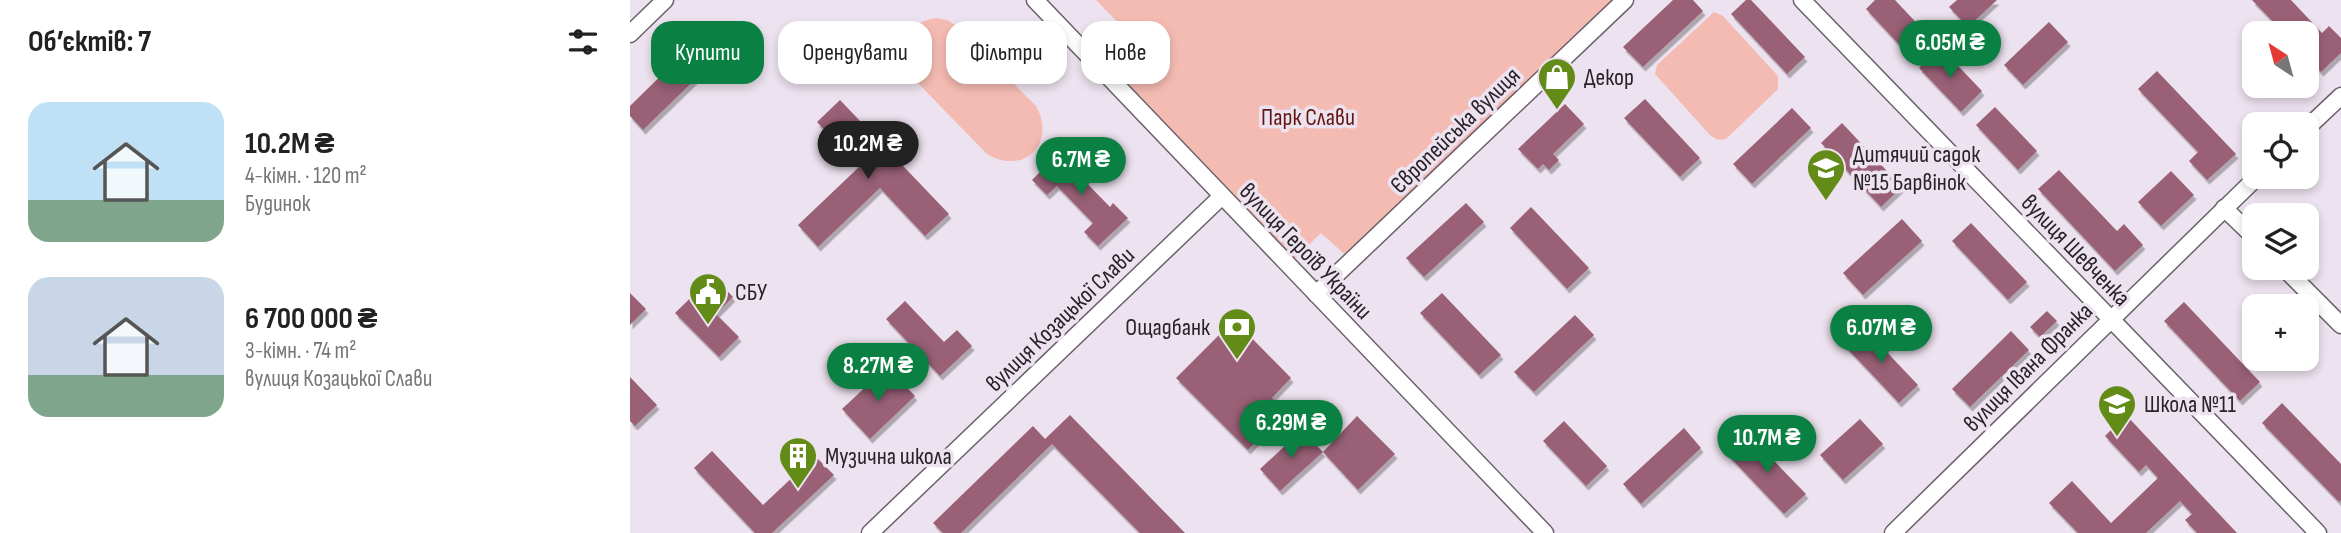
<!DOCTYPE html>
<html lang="uk">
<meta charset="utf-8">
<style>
:root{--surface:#fff;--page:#f2f2f2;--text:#222;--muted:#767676;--accent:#0b8043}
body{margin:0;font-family:"Sofia Sans Condensed",sans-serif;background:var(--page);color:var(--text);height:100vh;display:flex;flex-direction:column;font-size:26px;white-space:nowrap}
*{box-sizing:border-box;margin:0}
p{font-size:23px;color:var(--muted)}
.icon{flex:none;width:38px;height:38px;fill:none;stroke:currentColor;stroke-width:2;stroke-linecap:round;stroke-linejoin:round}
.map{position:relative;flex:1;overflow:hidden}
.sheet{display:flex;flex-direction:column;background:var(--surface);width:630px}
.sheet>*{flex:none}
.guide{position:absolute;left:21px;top:21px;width:665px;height:63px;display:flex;gap:14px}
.needle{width:46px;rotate:324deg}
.buttons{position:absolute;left:1612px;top:21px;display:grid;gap:14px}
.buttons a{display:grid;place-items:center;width:77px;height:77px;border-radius:14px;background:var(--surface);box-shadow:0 4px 10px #0003;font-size:35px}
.price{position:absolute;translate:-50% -60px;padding:0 16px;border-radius:24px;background:var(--accent);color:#fff;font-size:23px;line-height:46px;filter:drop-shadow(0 2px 4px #0008)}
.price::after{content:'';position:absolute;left:50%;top:42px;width:21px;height:16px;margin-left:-10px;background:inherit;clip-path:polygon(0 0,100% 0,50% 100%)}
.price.on{background:#222;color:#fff}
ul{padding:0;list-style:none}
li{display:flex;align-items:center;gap:21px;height:175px;padding:0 28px}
li span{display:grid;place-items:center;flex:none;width:196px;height:140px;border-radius:21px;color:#555}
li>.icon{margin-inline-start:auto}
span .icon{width:84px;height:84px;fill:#fffc;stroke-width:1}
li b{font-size:30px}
h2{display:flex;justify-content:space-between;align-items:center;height:84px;padding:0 28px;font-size:30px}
.pill{padding:0 24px;border-radius:21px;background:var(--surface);box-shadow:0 4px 10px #0003;font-size:24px;line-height:63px}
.pill.on{background:var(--accent);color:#fff}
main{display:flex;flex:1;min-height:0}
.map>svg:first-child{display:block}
.green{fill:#f4bbb2}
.building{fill:#996176;filter:url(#shadow)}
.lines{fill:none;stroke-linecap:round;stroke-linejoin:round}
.minor-casing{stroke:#6b616c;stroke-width:19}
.minor{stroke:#fff;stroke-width:16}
.labels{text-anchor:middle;stroke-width:7;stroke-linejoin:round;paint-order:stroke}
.poi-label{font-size:24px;fill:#272327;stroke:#ede2ef;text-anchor:start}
.park-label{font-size:24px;fill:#621711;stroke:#ede2ef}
.street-label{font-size:24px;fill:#272327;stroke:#ede2ef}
</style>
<main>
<section class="sheet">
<h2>Об’єктів: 7<svg class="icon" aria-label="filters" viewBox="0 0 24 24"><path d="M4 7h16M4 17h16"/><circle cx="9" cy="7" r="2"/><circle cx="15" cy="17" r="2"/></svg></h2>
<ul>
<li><span style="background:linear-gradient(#bfe0f5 70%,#7fa58c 0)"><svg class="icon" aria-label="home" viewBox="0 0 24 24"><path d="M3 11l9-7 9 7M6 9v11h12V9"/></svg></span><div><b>10.2M ₴</b><p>4-кімн. · 120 m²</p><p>Будинок</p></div></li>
<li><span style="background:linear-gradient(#c9d6e8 70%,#7fa58c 0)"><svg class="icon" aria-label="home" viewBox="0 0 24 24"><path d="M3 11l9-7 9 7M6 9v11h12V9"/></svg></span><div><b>6 700 000 ₴</b><p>3-кімн. · 74 m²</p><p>вулиця Козацької Слави</p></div></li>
</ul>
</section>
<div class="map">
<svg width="1711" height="533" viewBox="0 0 1711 533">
<defs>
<filter id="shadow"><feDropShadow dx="2.5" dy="4.5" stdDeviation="0" flood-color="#0004"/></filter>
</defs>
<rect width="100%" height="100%" fill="#ede2ef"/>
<g class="green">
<path d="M466,0H995L721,260L691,233L658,265L484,83L501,36Z"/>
<path d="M1084,12L1093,16L1148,76V89L1096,139C1088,141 1085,139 1079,134L1025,74L1027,65Z"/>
<path d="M306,18L317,20L327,26L406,106C427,143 394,176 357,154L280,75C262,47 275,23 306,18Z"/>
</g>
<g class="building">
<path d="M1043,0H1063L1073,11L1013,67L993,47Z"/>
<path d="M1116,0H1121L1175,57L1157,74L1101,14Z"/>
<path d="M1245,0H1265L1296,33L1276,52L1236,9Z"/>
<path d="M1327,0H1367L1338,27L1319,7Z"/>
<path d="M1622,0H1661L1692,33L1699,26L1711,38V53L1691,72L1676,57V33H1654Z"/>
<path d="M1419,22L1438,42L1393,85L1374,65Z"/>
<path d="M60,47L79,66L13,130L0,116V106Z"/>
<path d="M1310,47L1352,91L1331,112L1289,68Z"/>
<path d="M1527,71L1606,154L1577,180L1559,161L1568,152L1508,89Z"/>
<path d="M1015,99L1070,158L1050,177L994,118Z"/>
<path d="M210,100L319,214L295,236L250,188L188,247L168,225L229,167L187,122Z"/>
<path d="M935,104L954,124L923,154L929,160L919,170L913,164L908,169L888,149Z"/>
<path d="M1365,107L1407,151L1388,170L1346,125Z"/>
<path d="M1162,108L1181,128L1122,184L1103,164Z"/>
<path d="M1212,123L1272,187L1251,207L1191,143Z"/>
<path d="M432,150L447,166L443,169L480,207L483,203L498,218L468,246L454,232L463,223L427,186L417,195L402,180Z"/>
<path d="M1429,170L1487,231L1494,224L1513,245L1485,271L1408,189Z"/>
<path d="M1541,171L1564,195L1531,226L1508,202Z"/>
<path d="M836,203L854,222L794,277L776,258Z"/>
<path d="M901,207L959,268L937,289L880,228Z"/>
<path d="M1272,219L1292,241L1233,295L1213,273Z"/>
<path d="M1341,223L1397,282L1378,300L1322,241Z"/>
<path d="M83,276L103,297L86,314L109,337L89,357L45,313Z"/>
<path d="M0,293L16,309L0,325Z"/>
<path d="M812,293L871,355L849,375L790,313Z"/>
<path d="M275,301L314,342L327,330L342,346L310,376L256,319Z"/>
<path d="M1554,302L1630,382L1610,401L1534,321Z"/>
<path d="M1417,311L1427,321L1410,337L1400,327Z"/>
<path d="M945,315L964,335L904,392L884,372Z"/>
<path d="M604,320L661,378L642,398L655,411L618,450L546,378Z"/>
<path d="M1233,327L1288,385L1269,403L1214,345Z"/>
<path d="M1381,331L1399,350L1340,407L1322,389Z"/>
<path d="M257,367L285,396L240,439L212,409Z"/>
<path d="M0,377L27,405L5,426L0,421Z"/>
<path d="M1652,403L1711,464V500L1709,502L1632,423Z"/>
<path d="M440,415L555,533H510L422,444L331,533H313L303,523L403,426L415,439Z"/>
<path d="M1496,415L1607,533H1567L1555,520L1562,514L1550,501L1516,533H1448L1419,503L1442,481L1481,523L1528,478L1516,465L1509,472L1475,436Z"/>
<path d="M727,416L765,454L728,490L693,452Z"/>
<path d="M1230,419L1253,444L1213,480L1190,455Z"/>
<path d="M934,421L977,466L956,486L913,441Z"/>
<path d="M1054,428L1071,448L1011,504L993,484Z"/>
<path d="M672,430L693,452L650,491L630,469Z"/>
<path d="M1119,435L1176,494L1154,514L1098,455Z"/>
<path d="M82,451L133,505L185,456L204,475L142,533H125L64,468Z"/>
</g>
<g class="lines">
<defs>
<g id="minor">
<path d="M405,0L915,533"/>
<path d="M1172,0L1688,533"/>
<path d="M0,34L35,0"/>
<path d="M1676,129L1711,96"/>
<path d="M1594,208L1624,237"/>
<path d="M1654,268L1711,325"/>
<path d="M686,294L995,0"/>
<path d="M240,533L592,196"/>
<path d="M1263,533L1627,177"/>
</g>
</defs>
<use href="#minor" class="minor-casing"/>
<use href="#minor" class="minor"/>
</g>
<defs>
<symbol id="shop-pin" viewBox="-11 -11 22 30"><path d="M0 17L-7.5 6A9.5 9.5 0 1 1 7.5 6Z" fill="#628b18" stroke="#ede2ef"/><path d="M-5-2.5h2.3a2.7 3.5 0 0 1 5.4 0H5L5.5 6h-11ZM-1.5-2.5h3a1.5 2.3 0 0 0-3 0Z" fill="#fff"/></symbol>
<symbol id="school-pin" viewBox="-11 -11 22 30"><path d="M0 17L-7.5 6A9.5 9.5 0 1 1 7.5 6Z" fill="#628b18" stroke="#ede2ef"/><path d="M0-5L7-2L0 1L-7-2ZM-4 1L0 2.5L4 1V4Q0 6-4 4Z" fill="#fff"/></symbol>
<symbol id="civic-pin" viewBox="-11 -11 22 30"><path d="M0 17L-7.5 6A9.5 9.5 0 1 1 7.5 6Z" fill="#628b18" stroke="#ede2ef"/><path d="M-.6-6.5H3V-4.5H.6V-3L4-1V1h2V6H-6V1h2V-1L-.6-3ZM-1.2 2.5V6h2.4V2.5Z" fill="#fff"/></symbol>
<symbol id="bank-pin" viewBox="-11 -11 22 30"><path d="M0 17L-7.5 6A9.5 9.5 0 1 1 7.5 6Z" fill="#628b18" stroke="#ede2ef"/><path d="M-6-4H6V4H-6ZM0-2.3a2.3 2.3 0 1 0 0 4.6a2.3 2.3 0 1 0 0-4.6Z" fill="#fff"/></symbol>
<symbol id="building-pin" viewBox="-11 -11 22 30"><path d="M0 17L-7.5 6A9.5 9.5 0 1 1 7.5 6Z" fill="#628b18" stroke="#ede2ef"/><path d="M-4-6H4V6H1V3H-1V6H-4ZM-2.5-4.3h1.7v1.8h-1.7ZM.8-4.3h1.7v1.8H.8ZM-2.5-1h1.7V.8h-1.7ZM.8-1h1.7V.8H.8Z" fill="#fff"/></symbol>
</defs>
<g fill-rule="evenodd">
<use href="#shop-pin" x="905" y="55" width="44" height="60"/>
<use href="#school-pin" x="1174" y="146" width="44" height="60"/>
<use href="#civic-pin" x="56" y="270" width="44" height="60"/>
<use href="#bank-pin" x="585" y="305" width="44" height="60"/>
<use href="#school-pin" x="1465" y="382" width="44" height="60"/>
<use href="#building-pin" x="146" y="434" width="44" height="60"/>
</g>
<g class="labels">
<g class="poi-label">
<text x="954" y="85">Декор</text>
<text x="1223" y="162">Дитячий садок<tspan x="1223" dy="28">№15 Барвінок</tspan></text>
<text x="105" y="300">СБУ</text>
<text x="580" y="335" text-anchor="end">Ощадбанк</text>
<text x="1514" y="412">Школа №11</text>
<text x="195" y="464">Музична школа</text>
</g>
<g class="park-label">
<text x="678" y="125">Парк Слави</text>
</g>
<g class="street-label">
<text transform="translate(825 130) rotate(-44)" y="8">Європейська вулиця</text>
<text transform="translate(1446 250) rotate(46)" y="8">вулиця Шевченка</text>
<text transform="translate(676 251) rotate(46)" y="8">вулиця Героїв України</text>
<text transform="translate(430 319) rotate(-44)" y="8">вулиця Козацької Слави</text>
<text transform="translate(1398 367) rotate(-45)" y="8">вулиця Івана Франка</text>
</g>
</g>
</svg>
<div class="buttons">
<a><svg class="needle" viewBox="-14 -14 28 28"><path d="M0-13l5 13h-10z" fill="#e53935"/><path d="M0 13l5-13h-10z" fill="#767676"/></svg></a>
<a><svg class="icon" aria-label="locate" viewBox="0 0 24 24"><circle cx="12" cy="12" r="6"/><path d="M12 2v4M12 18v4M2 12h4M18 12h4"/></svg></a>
<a><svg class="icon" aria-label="layers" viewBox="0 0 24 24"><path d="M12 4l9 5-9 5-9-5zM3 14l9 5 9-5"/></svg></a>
<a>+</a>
</div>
<b class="price" style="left:1320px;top:80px">6.05M ₴</b>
<b class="price on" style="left:238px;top:181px">10.2M ₴</b>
<b class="price" style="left:451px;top:197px">6.7M ₴</b>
<b class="price" style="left:1251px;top:365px">6.07M ₴</b>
<b class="price" style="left:248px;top:403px">8.27M ₴</b>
<b class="price" style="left:661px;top:460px">6.29M ₴</b>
<b class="price" style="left:1137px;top:475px">10.7M ₴</b>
<div class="guide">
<a class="pill on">Купити</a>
<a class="pill">Орендувати</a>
<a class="pill">Фільтри</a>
<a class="pill">Нове</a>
</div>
</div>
</main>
